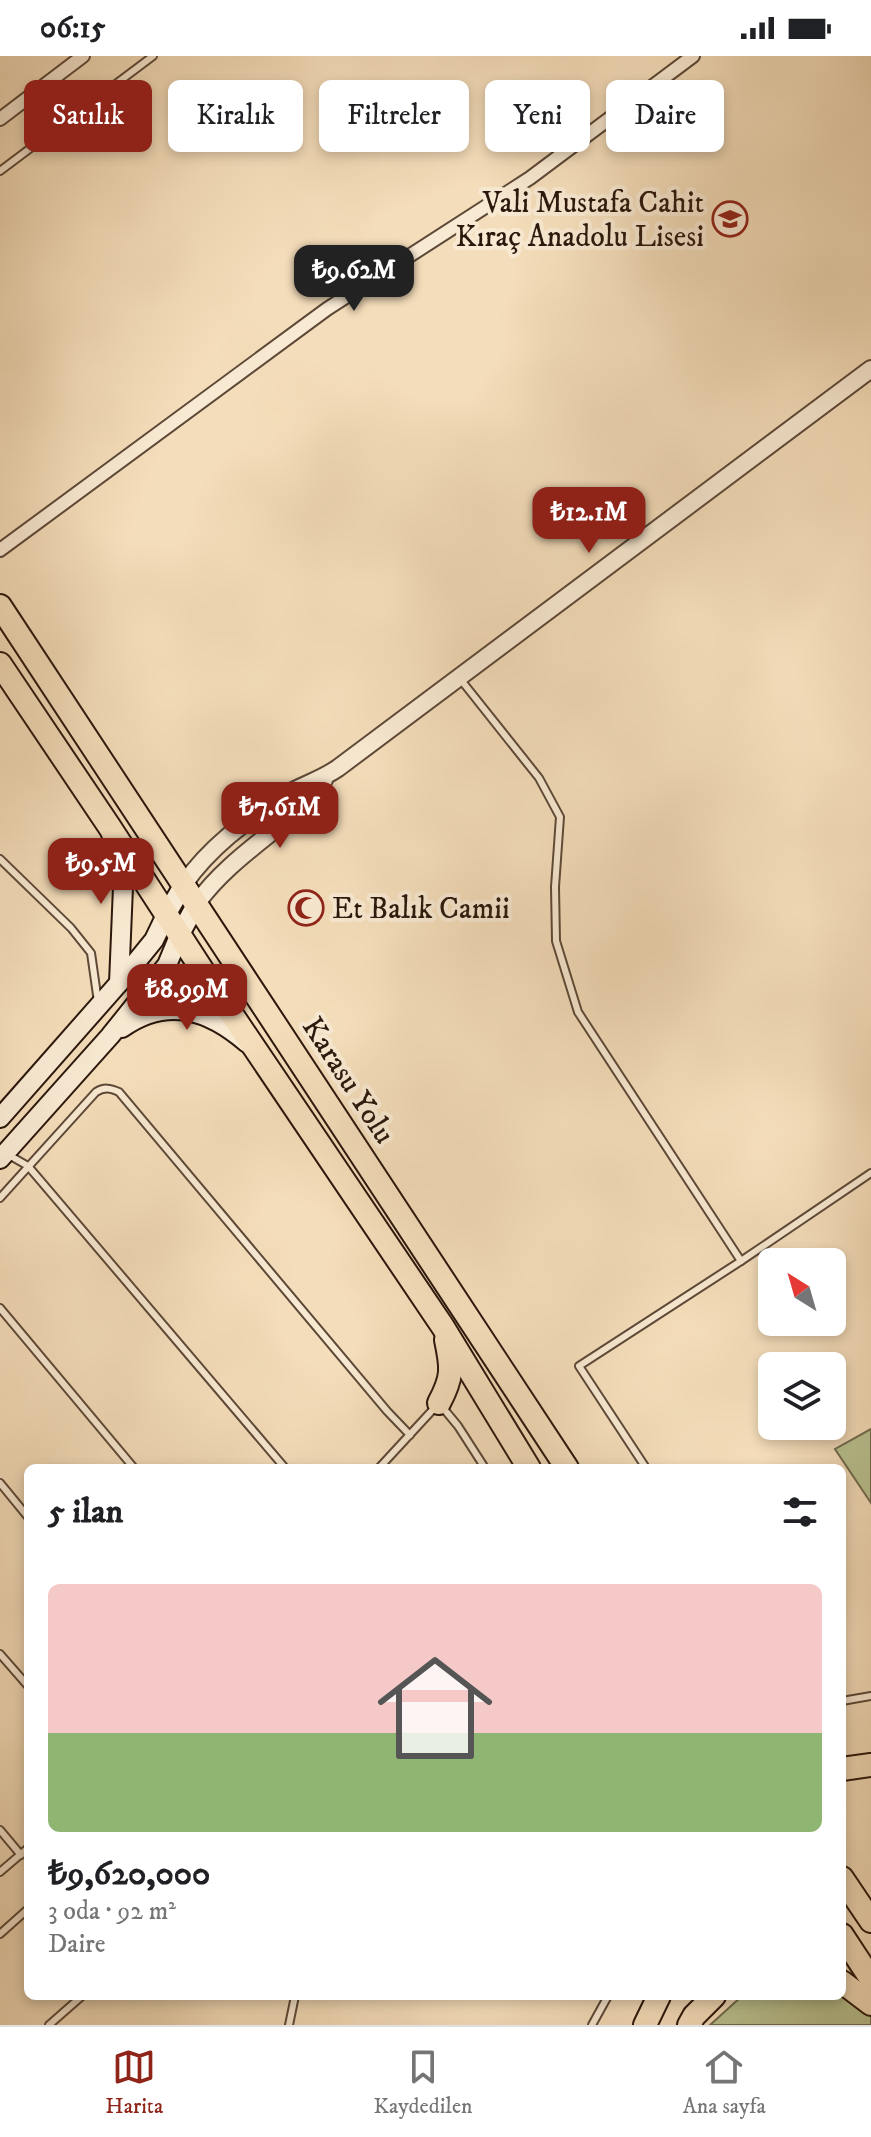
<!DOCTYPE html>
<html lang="tr">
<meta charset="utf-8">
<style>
:root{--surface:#fff;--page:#f6f6f6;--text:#202124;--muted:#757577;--line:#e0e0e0;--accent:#8f2418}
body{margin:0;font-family:"IM FELL DW Pica",serif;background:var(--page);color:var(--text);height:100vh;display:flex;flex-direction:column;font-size:30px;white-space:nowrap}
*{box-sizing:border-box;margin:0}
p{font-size:26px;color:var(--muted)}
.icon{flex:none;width:44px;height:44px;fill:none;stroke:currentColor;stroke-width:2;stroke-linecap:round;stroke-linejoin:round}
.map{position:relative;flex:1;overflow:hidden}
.panel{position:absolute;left:24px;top:1408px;width:822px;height:536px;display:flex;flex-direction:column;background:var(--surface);border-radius:12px;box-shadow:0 4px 12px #0003}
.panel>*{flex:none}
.hud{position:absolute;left:24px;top:24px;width:824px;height:72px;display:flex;gap:16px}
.needle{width:52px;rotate:323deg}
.controls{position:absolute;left:758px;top:1192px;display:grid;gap:16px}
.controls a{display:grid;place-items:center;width:88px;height:88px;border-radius:12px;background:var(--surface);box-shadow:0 4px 12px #0003;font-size:40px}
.price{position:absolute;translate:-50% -68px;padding:0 18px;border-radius:16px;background:var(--accent);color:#fff;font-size:26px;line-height:52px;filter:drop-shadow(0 2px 4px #0008)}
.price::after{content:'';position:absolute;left:50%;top:48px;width:24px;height:18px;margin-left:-12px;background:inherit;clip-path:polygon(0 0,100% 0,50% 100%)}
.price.current{background:#222;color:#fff}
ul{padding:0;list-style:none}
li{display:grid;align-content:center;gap:16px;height:424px;padding:0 24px}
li+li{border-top:2px solid var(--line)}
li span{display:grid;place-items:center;height:248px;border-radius:12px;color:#555}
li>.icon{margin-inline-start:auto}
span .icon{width:144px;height:144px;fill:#fffc;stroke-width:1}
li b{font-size:34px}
h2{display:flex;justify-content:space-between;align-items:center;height:96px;padding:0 24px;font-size:34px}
.tag{padding:0 28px;border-radius:12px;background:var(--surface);box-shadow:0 4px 12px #0003;font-size:28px;line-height:72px}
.tag.current{background:var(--accent);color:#fff}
.status{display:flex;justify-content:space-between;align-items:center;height:56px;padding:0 40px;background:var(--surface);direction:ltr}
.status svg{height:22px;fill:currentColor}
.tab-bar{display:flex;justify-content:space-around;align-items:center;height:112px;border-top:2px solid var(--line);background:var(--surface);font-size:22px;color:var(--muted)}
.tab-bar a{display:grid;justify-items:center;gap:4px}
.tab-bar .current{color:var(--accent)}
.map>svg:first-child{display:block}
.green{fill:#b9c291;stroke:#726c4e;stroke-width:2}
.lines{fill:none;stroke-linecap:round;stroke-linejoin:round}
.service-casing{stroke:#5d4838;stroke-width:10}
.minor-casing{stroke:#5d4838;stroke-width:16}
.tertiary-casing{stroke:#5d4838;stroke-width:20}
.secondary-casing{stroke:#2b170c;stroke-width:22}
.trunk-casing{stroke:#2b170c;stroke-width:26}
.service{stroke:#f8e9d2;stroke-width:6}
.minor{stroke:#f8e9d2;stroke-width:12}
.tertiary{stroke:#f8e9d2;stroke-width:16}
.secondary{stroke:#f8e9d2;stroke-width:18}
.trunk{stroke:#f4ddba;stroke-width:22}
.labels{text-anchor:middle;stroke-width:8;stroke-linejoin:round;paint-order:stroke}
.poi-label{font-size:30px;fill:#2b170c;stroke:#f8e9d2;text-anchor:end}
.street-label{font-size:30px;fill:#2b170c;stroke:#f8e9d2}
</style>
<div class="status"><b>06:15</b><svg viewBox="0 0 49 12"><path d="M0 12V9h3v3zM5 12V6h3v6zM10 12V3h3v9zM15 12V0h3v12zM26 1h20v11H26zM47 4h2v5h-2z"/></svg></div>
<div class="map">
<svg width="871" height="1969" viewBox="0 0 871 1969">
<rect width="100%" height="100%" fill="#f4ddba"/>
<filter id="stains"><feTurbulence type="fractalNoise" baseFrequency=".0025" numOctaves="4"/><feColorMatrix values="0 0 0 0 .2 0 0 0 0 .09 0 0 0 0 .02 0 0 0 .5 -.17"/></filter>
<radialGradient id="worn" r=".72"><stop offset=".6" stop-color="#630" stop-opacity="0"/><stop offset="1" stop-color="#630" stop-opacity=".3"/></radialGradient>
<g class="green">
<path d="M871,1373V1447L835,1393Z"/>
<path d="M842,1937L871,1959V1969H710L742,1940H842Z"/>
</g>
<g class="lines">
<defs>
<g id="service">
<path d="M0,115L153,0"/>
<path d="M461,624L539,722L560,761L555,831L556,885L578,956L741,1205L579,1310L646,1412"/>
<path d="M0,803L71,872L91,897L98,946"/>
<path d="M7,1098L28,1110L285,1412"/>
<path d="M0,1142L96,1036C104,1031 110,1032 119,1036L387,1355L410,1379"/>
<path d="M741,1205L871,1117"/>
<path d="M0,1252L134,1412"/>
<path d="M379,1412L439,1347L458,1370L485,1412"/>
<path d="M0,1427L28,1461"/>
<path d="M0,1598L28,1630"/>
<path d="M842,1645L871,1640"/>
<path d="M0,1774L21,1799"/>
<path d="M0,1816L28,1792"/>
<path d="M0,1878L28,1853"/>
<path d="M49,1969L82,1940"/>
<path d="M289,1969L295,1940"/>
<path d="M592,1969L608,1940"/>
</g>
<g id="minor">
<path d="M0,63L83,0"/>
<path d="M0,494L327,253L530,122L693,0"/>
</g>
<g id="tertiary">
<path d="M184,828C209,792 245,765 282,741C300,730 321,724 338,712L871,313"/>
<path d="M197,847C224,810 261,786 295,757C306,748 315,735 324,724"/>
</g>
<g id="secondary">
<path d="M111,777L123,831L119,927"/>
<path d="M122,972C167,940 209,954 247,987"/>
<path d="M0,1062L119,927L154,884L166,859L184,828"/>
<path d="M0,1103L110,980L167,909L179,880L197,847"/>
</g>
<g id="trunk">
<path d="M0,550L567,1412"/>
<path d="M0,608L109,770L212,929L443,1271L529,1412"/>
<path d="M439,1347C453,1321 452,1312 446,1284"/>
<path d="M842,1713L871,1709"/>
<path d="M842,1822L871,1865"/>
<path d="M842,1879L871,1923"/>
<path d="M842,1926L871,1948"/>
<path d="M645,1969L659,1940"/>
<path d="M689,1969L694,1960L714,1940"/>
</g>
</defs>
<use href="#service" class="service-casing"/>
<use href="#minor" class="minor-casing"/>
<use href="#tertiary" class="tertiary-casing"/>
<use href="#secondary" class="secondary-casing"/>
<use href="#trunk" class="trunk-casing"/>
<use href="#service" class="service"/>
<use href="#minor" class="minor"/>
<use href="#tertiary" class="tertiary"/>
<use href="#secondary" class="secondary"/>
<use href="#trunk" class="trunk"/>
</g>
<defs>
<symbol id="school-ring" viewBox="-11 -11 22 22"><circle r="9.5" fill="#f8e9d2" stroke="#8f2418" stroke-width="1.5"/><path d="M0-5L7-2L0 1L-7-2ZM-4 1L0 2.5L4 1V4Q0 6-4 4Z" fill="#8f2418"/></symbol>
<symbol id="mosque-ring" viewBox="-11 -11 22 22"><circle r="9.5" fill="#f8e9d2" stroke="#8f2418" stroke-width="1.5"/><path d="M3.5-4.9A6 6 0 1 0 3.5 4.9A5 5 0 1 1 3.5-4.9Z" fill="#8f2418"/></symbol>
</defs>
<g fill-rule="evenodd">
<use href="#school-ring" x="710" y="143" width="40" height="40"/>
<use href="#mosque-ring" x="286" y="832" width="40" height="40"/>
</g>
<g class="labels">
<g class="poi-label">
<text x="704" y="156">Vali Mustafa Cahit<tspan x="704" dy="34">Kıraç Anadolu Lisesi</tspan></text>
<text x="332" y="862" text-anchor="start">Et Balık Camii</text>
</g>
<g class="street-label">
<text transform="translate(349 1024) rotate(57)" y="10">Karasu Yolu</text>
</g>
</g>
<rect width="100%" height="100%" filter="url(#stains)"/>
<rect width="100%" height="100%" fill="url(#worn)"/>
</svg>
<div class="controls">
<a><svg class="needle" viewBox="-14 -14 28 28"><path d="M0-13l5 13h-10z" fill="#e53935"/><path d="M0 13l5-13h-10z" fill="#757577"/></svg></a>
<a><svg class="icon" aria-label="layers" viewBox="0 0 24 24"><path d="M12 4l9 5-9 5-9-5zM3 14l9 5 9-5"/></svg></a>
</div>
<b class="price current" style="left:354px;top:257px">₺9.62M</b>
<b class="price" style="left:589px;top:499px">₺12.1M</b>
<b class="price" style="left:280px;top:794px">₺7.61M</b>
<b class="price" style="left:101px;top:850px">₺9.5M</b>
<b class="price" style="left:187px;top:976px">₺8.99M</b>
<div class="hud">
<a class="tag current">Satılık</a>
<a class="tag">Kiralık</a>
<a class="tag">Filtreler</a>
<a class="tag">Yeni</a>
<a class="tag">Daire</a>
</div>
<section class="panel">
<h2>5 ilan<svg class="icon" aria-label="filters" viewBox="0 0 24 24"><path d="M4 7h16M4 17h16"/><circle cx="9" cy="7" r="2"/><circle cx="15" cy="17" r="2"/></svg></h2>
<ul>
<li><span style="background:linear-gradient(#f6c9c9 60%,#8fb573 0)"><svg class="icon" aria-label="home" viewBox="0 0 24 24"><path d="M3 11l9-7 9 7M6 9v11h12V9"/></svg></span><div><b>₺9,620,000</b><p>3 oda · 92 m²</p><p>Daire</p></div></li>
</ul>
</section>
</div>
<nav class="tab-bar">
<a class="current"><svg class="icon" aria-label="map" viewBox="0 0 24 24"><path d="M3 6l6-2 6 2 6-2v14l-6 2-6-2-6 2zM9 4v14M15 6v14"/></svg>Harita</a>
<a><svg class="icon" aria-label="saved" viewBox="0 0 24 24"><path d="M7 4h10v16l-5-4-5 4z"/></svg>Kaydedilen</a>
<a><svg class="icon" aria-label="home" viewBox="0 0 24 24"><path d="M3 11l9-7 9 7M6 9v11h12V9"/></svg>Ana sayfa</a>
</nav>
